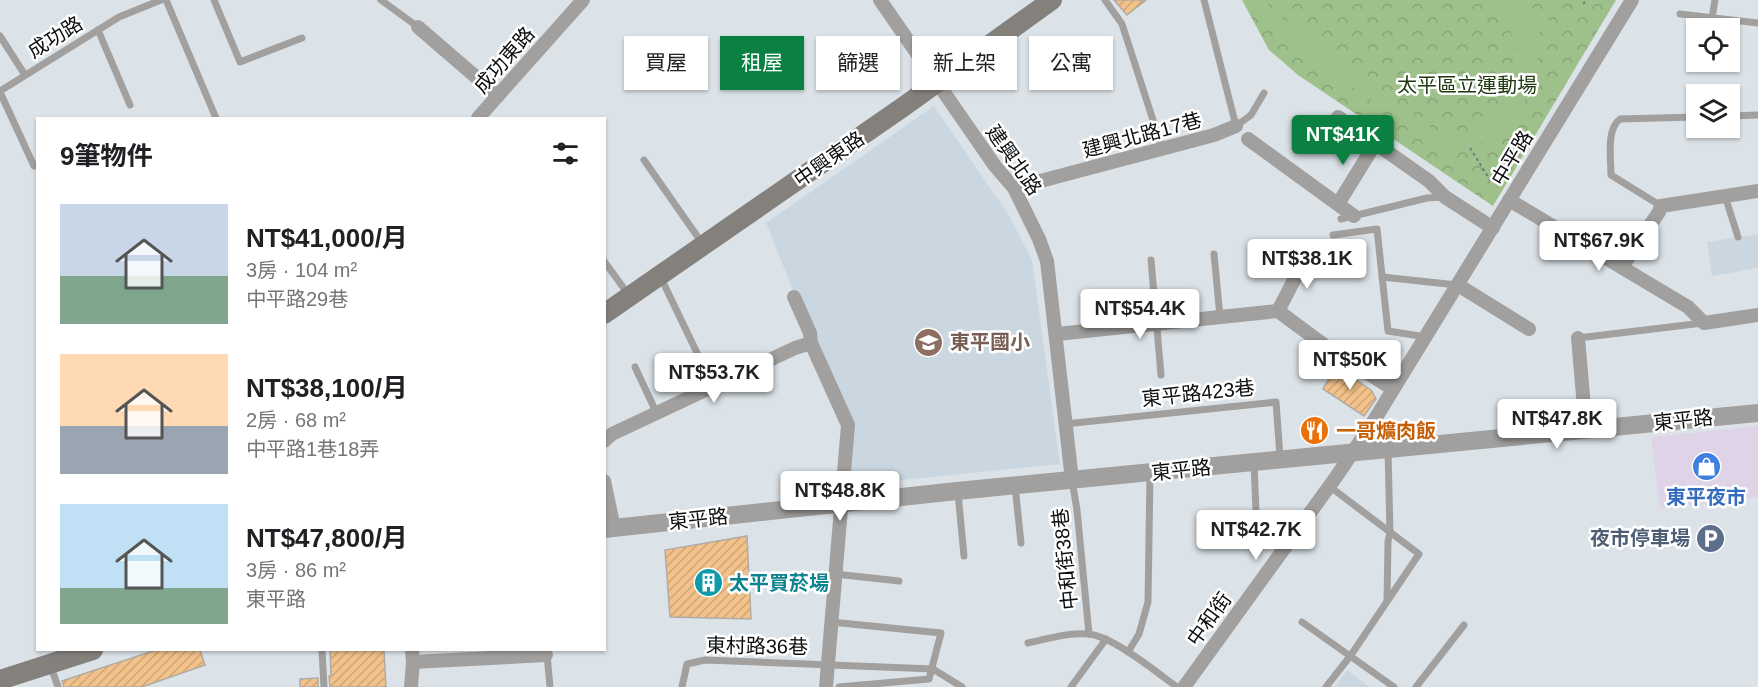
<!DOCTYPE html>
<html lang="zh-TW">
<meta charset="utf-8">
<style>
:root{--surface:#fff;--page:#f2f2f2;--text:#202124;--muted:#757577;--accent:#0b8043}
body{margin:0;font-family:Arial,"Noto Sans TC",sans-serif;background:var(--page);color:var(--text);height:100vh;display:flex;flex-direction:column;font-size:22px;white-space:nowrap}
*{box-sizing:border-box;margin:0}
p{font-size:20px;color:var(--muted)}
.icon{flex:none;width:33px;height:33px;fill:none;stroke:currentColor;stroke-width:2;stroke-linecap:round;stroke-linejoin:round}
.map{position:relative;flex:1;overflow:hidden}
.side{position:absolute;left:36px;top:117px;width:570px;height:534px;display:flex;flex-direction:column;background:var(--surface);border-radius:0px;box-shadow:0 2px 4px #0004}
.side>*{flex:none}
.guide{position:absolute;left:624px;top:36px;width:570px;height:54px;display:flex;gap:12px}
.tools{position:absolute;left:1686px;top:18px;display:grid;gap:12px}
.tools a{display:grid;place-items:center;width:54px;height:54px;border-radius:0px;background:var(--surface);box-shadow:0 2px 4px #0004;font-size:30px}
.price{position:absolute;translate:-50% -51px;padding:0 14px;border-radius:6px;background:#fff;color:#222;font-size:20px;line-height:39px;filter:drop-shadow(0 2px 3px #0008)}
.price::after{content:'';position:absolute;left:50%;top:36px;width:18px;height:14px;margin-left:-9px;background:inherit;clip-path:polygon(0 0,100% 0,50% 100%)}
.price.current{background:var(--accent);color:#fff}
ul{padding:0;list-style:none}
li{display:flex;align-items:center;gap:18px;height:150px;padding:0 24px}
li span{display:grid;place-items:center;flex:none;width:168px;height:120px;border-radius:0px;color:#555}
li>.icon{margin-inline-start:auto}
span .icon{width:72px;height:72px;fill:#fffc;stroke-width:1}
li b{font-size:26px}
h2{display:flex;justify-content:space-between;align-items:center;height:72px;padding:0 24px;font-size:26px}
.chip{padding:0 21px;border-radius:0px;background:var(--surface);box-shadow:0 2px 4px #0004;font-size:21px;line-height:54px}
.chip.current{background:var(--accent);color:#fff}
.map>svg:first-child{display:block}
.commercial{fill:#ded3e7}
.built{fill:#cad7e1}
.park{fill:url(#park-crowns)}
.garden{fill:#9ec08b}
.building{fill:url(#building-hatch);stroke:#b0aba5;stroke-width:1.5}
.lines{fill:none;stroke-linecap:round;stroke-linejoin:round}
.path{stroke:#757a7d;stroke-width:2;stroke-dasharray:3 3;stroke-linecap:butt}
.service{stroke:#a2a09e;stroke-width:7}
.minor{stroke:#a2a09e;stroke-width:14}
.tertiary{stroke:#a2a09e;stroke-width:18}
.secondary{stroke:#84817d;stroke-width:20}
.labels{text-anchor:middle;stroke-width:5;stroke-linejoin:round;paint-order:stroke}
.street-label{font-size:20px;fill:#0b0d0e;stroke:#fff}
.park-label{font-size:20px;fill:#20380f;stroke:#fff}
.education-label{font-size:20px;font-weight:bold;fill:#785e54;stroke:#fff;text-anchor:start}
.food-label{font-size:20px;font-weight:bold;fill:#c56008;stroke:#fff;text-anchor:start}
.shop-label{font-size:20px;font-weight:bold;fill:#366cbe;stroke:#fff}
.service-label{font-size:20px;font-weight:bold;fill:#4e5e75;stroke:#fff;text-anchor:end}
.culture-label{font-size:20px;font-weight:bold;fill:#0d838f;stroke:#fff;text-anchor:start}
</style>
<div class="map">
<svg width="1758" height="687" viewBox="0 0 1758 687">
<defs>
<pattern id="park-crowns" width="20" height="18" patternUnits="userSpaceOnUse" patternTransform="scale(1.5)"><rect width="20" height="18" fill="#9ec08b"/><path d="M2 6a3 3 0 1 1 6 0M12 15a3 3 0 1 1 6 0" fill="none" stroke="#87a477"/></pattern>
<pattern id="building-hatch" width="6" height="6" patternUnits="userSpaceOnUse" patternTransform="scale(1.5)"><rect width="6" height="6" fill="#f2c28a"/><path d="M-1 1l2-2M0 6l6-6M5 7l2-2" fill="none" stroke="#cea676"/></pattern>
</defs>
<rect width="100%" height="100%" fill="#dce3e8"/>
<path class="commercial" d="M1758,426V497L1660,508L1651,437Z"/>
<g class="built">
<path d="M934,106L1010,217L1032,260L1060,464L844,486L847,424L766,223Z"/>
<path d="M1758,234V268L1712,276L1707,242Z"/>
<path d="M1347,670L1370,687H1335Z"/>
</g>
<path class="park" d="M1242,0H1616L1493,206L1298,75L1269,50Z"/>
<path class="garden" d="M1249,0H1266L1270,9L1434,130L1458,135L1477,127L1499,111L1509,96L1516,79L1522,59L1516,42L1503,19L1478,0H1522L1550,21L1536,36C1544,73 1527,108 1499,131C1490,137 1481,145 1471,148C1463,150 1452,149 1443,149L1266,28Z"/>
<g class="building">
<path d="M1114,0H1146L1127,15Z"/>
<path d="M1336,366L1372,391L1376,399L1364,416L1323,389Z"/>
<path d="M747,536L751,619L670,617L665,550Z"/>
<path d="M156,650H200L205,665L142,687H64L62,681Z"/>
<path d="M330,650H384L386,687H330L329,676H331Z"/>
<path d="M318,678V687H300V679Z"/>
</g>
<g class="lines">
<g class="path">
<path d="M1583,4L1587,0"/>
<path d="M1470,148L1490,180L1503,185"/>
</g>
<g class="service">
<path d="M166,0L216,118"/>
<path d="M214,0L240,62L302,38"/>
<path d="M381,0L418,27"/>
<path d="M1105,0L1122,24L1162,148"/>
<path d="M1204,0L1236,126L1251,115L1264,93"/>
<path d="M1680,14L1758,23"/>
<path d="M1712,18L1715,0"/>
<path d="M98,30L130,105"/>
<path d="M0,36L25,75"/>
<path d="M0,91L119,17L161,0"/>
<path d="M0,92L34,166L38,165"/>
<path d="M1730,116L1758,115"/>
<path d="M644,160L702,243"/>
<path d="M1725,196L1738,237"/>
<path d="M1661,206L1611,175C1611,159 1606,129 1620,119L1696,117"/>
<path d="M1341,219L1427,198L1443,197"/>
<path d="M1333,235L1377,229L1388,331L1426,337"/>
<path d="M1214,254L1220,317"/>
<path d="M1151,260L1161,375"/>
<path d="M604,261L628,294"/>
<path d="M1382,277L1457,285"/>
<path d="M661,278L713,386"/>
<path d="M1578,338L1703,323"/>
<path d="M635,367L657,414"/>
<path d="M1065,424L1276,402L1280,457"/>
<path d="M1072,480L1077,510L1089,634"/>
<path d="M1015,486L1021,543"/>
<path d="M958,493L964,556"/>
<path d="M1232,543L1256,511L1254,463"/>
<path d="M835,574L899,581"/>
<path d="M1387,601L1388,541L1390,533L1388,450"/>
<path d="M831,622L941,633L929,679L839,687"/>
<path d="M1302,622L1394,687"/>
<path d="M1028,643C1047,639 1069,632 1089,634C1114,637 1156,672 1177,687"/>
<path d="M322,650L324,687"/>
<path d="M1128,652L1139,634L1148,602L1150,474"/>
<path d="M547,654L550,687"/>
<path d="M51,667L58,687"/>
<path d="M682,687L687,664L705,660L933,669L962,687"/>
<path d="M1071,687L1106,639"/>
<path d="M1326,687L1351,655L1419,554L1329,486"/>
<path d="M1416,687L1464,625"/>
</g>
<g class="minor">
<path d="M880,0L995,166L1014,188L1039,239L1047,261L1072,480"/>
<path d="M418,27L498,96"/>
<path d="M1338,117L1429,181L1445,197L1493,228"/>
<path d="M478,118L583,0"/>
<path d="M1248,139L1354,216"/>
<path d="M1014,188L1214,135L1236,126"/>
<path d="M1509,200L1688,307L1704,323L1758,315"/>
<path d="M1338,204L1375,144"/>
<path d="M1622,267L1659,212L1661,206L1758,191"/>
<path d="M1458,285L1529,329"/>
<path d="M794,297L810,333L811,343L848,425L826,687"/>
<path d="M1278,311L1307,255"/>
<path d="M1057,334L1278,311L1328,348L1393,389"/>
<path d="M1578,338L1586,430"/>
<path d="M604,441L612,434L795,348L811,343"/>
<path d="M604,481L614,528"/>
<path d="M413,662L546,655"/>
<path d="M411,687L413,662L412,650"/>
<path d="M1184,687L1336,477L1375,419L1632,0"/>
</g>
<path class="tertiary" d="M604,529L957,491L1758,413"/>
<g class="secondary">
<path d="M604,314L903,107L1052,0"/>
<path d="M0,680L93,650"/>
</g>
</g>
<defs>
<symbol id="school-disc" viewBox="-11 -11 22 22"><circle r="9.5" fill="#8d6e63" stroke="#fff"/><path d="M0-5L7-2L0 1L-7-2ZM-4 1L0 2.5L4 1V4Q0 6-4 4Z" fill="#fff"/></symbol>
<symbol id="restaurant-disc" viewBox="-11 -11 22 22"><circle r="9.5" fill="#e8710a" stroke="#fff"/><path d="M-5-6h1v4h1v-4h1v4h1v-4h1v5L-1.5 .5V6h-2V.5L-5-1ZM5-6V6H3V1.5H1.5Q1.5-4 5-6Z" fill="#fff"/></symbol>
<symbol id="shop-disc" viewBox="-11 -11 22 22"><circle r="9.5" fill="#3f7fe0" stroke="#fff"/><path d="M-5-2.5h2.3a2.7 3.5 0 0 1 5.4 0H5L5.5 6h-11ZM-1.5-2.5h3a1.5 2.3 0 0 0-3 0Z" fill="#fff"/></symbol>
<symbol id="parking-disc" viewBox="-11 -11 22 22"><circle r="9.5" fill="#5c6f8a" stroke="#fff"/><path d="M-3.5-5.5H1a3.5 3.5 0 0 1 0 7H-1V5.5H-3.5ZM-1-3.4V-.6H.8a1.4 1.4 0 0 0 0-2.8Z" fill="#fff"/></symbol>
<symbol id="building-disc" viewBox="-11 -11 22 22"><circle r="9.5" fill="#0f9aa8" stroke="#fff"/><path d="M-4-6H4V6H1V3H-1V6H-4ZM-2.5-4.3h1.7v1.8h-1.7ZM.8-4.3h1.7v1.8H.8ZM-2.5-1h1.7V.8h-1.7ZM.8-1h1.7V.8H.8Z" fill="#fff"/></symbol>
</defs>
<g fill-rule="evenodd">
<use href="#school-disc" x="912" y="326" width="33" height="33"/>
<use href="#restaurant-disc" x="1298" y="414" width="33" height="33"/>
<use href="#shop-disc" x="1690" y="450" width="33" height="33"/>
<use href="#parking-disc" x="1694" y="522" width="33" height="33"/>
<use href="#building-disc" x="692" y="566" width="33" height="33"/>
</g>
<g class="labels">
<g class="street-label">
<text transform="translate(55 37) rotate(-32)" y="7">成功路</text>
<text transform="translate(504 60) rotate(-49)" y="7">成功東路</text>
<text transform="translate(1142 135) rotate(-15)" y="7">建興北路17巷</text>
<text transform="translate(1512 158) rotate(-59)" y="7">中平路</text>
<text transform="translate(829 159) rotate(-35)" y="7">中興東路</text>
<text transform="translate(1014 160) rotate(55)" y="7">建興北路</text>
<text transform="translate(1198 393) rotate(-6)" y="7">東平路423巷</text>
<text transform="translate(1683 420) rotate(-6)" y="7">東平路</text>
<text transform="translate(1181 470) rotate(-6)" y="7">東平路</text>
<text transform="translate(698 519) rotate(-6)" y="7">東平路</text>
<text transform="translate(1065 559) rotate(-96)" y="7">中和街38巷</text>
<text transform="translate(1209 619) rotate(-54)" y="7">中和街</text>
<text transform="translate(757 646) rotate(1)" y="7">東村路36巷</text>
</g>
<g class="park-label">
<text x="1467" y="92">太平區立運動場</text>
</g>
<g class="education-label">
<text x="950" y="349">東平國小</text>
</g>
<g class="food-label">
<text x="1336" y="438">一哥爌肉飯</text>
</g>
<g class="shop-label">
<text x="1706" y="504">東平夜市</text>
</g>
<g class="service-label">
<text x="1690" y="545">夜市停車場</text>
</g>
<g class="culture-label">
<text x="729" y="590">太平買菸場</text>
</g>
</g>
</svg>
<div class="tools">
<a><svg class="icon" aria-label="locate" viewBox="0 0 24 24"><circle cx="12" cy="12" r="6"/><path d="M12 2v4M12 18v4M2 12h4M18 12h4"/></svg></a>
<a><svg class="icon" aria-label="layers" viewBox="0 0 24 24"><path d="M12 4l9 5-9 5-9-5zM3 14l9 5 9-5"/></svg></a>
</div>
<b class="price current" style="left:1343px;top:166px">NT$41K</b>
<b class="price" style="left:1599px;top:272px">NT$67.9K</b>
<b class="price" style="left:1307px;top:290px">NT$38.1K</b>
<b class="price" style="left:1140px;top:340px">NT$54.4K</b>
<b class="price" style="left:1350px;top:391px">NT$50K</b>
<b class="price" style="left:714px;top:404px">NT$53.7K</b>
<b class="price" style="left:1557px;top:450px">NT$47.8K</b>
<b class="price" style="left:840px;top:522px">NT$48.8K</b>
<b class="price" style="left:1256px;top:561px">NT$42.7K</b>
<div class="guide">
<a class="chip">買屋</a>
<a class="chip current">租屋</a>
<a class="chip">篩選</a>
<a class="chip">新上架</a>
<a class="chip">公寓</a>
</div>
<section class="side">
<h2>9筆物件<svg class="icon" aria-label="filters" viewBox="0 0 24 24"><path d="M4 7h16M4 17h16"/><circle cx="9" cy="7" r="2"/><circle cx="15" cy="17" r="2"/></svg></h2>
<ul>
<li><span style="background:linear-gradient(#c9d6e8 60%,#7fa58c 0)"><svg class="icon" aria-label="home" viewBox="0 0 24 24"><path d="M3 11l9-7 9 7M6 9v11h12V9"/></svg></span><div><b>NT$41,000/月</b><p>3房 · 104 m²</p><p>中平路29巷</p></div></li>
<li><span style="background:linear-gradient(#ffd9b3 60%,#9aa5b1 0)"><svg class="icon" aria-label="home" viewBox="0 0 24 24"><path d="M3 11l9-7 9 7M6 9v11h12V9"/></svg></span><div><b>NT$38,100/月</b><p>2房 · 68 m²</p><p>中平路1巷18弄</p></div></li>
<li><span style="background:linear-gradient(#bfe0f5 70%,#7fa58c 0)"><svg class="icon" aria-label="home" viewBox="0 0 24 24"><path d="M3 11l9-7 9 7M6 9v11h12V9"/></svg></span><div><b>NT$47,800/月</b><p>3房 · 86 m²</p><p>東平路</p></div></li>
</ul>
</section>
</div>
